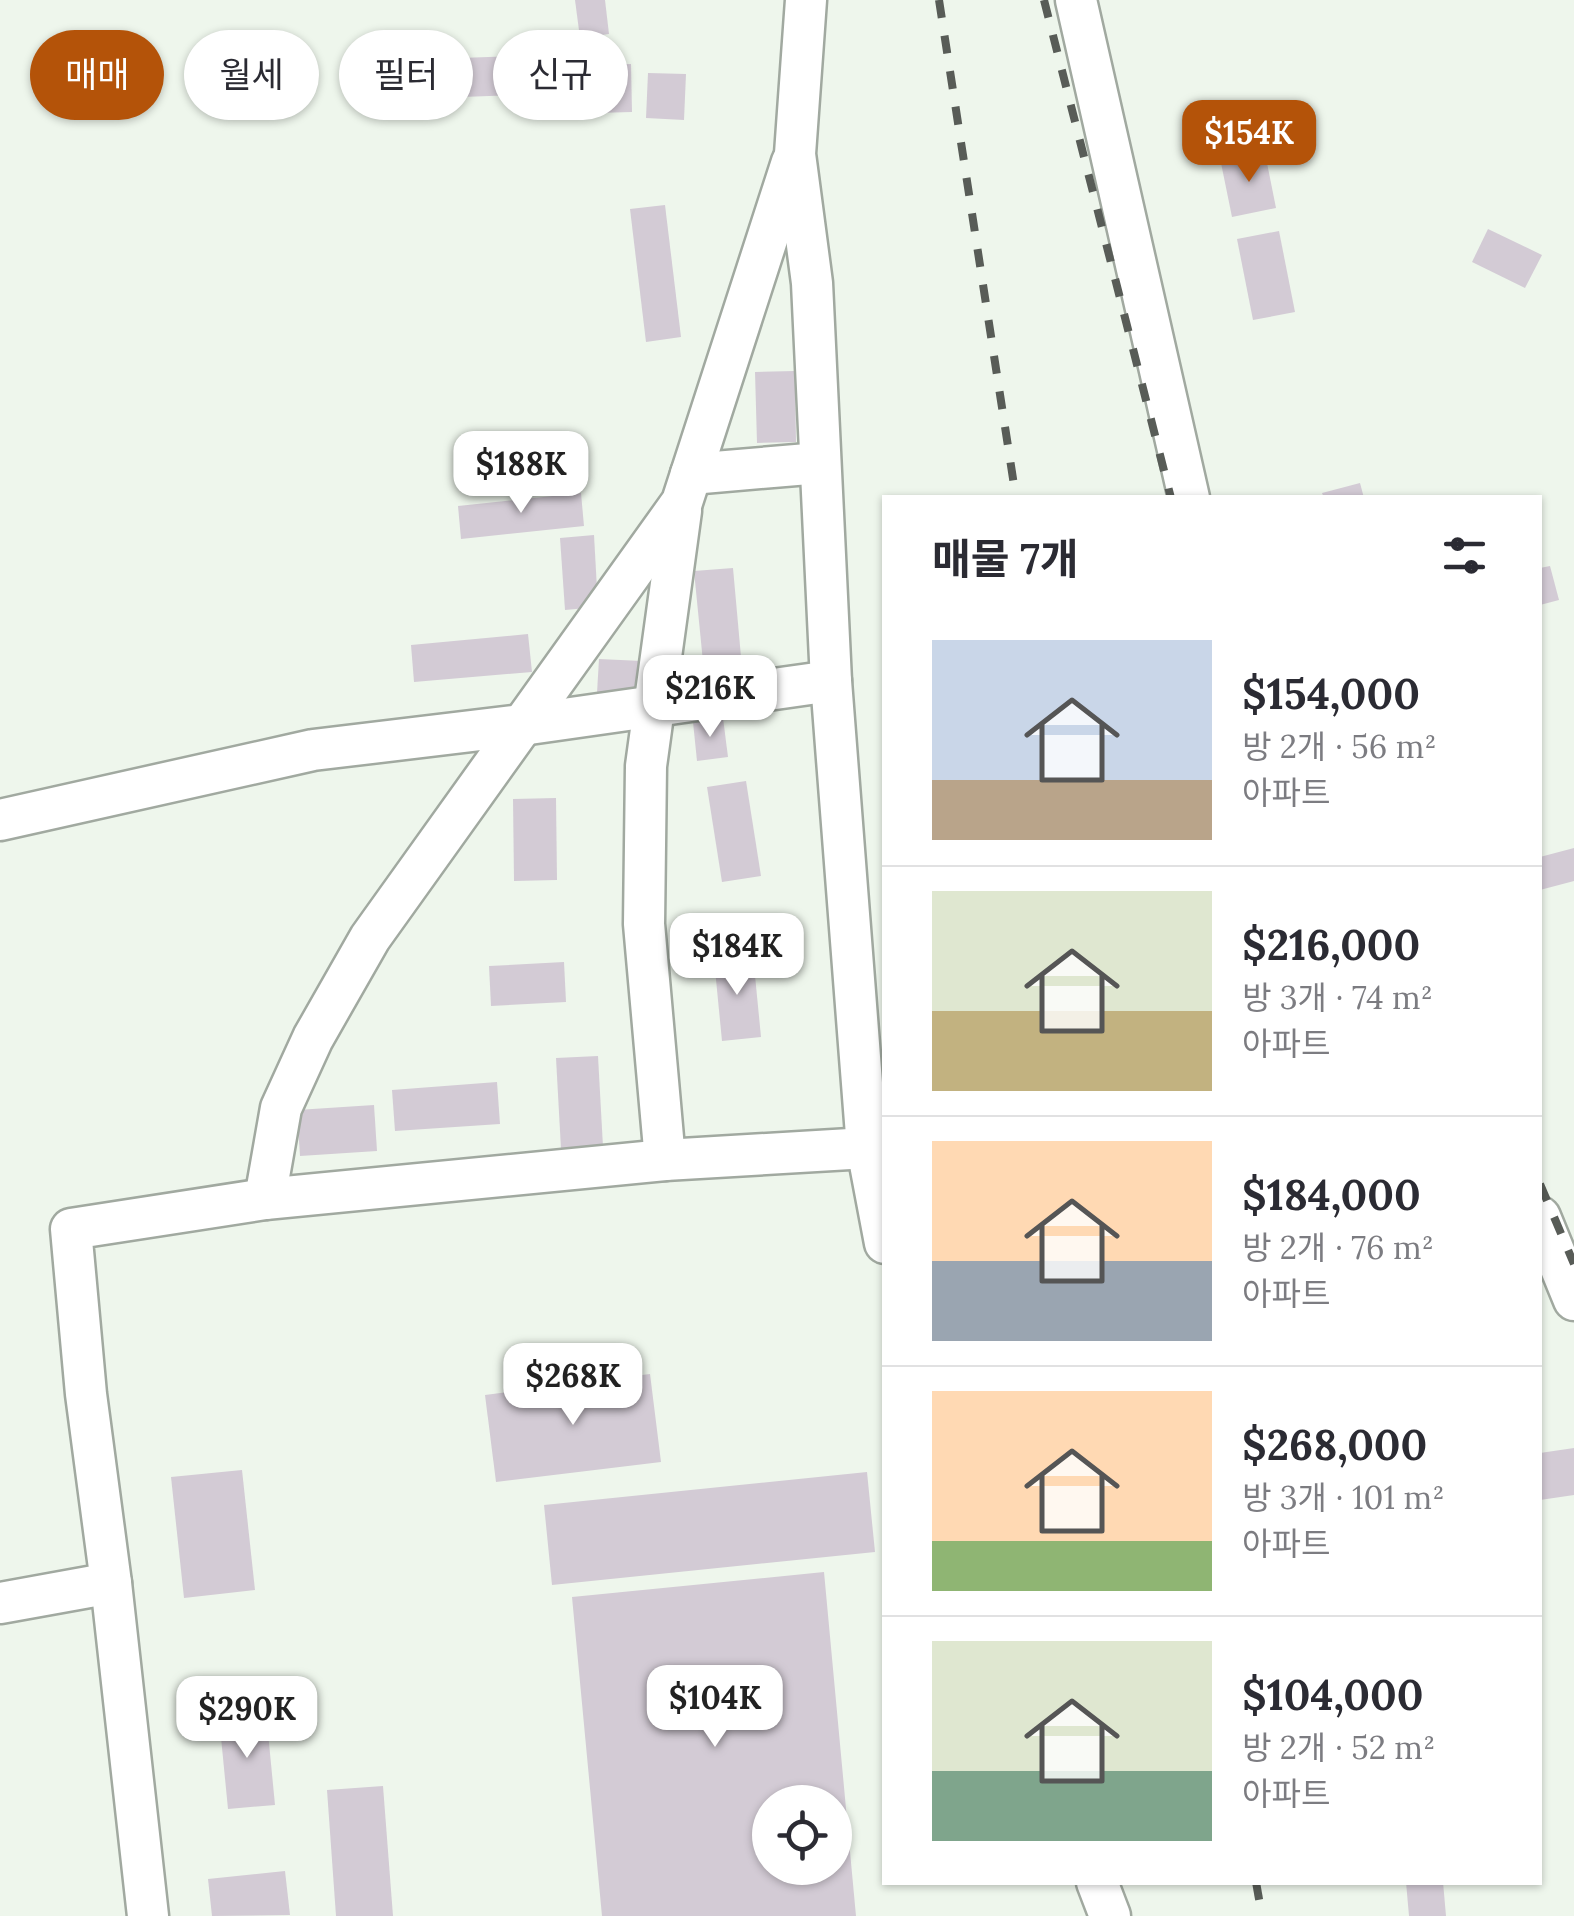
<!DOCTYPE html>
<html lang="ko">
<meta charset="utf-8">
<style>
:root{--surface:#fff;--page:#f2f2f3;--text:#2b2b33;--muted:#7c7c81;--line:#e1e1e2;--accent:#b45309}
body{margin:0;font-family:Lora,"Noto Sans KR",serif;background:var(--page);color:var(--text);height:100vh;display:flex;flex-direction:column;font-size:38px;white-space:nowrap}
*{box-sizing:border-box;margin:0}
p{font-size:32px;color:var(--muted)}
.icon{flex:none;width:55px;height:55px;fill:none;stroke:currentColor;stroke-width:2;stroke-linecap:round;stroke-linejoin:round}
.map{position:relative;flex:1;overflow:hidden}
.side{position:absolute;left:882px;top:495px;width:660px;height:1390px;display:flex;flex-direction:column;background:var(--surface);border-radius:0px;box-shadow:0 2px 8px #0004}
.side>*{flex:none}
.banner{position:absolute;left:30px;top:30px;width:702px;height:90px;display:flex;gap:20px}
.buttons{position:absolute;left:752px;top:1785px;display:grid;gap:20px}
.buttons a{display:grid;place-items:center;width:100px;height:100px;border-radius:50%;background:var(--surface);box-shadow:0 2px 8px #0004;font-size:50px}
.price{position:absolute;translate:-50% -85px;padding:0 22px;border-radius:20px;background:#fff;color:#222;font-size:32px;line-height:65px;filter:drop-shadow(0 2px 5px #0008)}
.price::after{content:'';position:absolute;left:50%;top:60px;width:30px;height:22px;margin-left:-15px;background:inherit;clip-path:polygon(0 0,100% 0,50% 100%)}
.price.current{background:var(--accent);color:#fff}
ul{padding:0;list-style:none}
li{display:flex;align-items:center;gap:30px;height:250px;padding:0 50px}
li+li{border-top:2px solid var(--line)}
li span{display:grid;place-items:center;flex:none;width:280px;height:200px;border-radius:0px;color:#555}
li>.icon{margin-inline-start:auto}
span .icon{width:120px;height:120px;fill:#fffc;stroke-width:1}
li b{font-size:42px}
h2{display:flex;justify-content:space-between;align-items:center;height:120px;padding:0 50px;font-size:42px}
.chip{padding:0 35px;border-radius:45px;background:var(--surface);box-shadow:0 2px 8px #0004;font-size:35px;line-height:90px}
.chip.current{background:var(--accent);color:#fff}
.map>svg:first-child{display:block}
.building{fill:#d3cbd5;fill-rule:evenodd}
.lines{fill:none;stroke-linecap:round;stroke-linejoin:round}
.minor-casing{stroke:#a1a9a0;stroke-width:45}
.minor{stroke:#fff;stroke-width:40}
.rail{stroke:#585c57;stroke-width:8;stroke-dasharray:18 18;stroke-linecap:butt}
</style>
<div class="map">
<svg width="1574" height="1916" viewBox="0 0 1574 1916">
<rect width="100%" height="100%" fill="#eef6ec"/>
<g class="building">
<path d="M575,0H605L609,34L580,38Z"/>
<path d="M568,54L569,93L462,97L460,58Z"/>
<path d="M430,59L431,93H357L356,60Z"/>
<path d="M631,64L632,112L596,113L595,65Z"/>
<path d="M648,73L686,74L684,120L646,118Z"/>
<path d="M1265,153L1276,208L1232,217L1221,163Z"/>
<path d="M665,205L681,337L646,342L630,209Z"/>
<path d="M1488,229L1542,255L1525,288L1472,262Z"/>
<path d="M1279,231L1295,312L1253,320L1237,239Z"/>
<path d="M795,371L796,442L757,443L755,372Z"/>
<path d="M1360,483L1364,498H1324L1322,493Z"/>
<path d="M581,493L584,526L461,539L458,506Z"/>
<path d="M594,535L598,607L565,610L560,538Z"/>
<path d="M1550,566L1559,600L1540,605V568Z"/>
<path d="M733,568L742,668L704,672L694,571Z"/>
<path d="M528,634L532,672L414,682L411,645Z"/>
<path d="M599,659L642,661L640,696L597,693Z"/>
<path d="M723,718L728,757L697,761L693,722Z"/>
<path d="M746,781L761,876L722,882L707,787Z"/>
<path d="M556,798L557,880L514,881L513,799Z"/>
<path d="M1574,848V881L1540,890V857Z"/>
<path d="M753,955L761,1037L722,1041L714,959Z"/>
<path d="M564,962L566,1002L491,1006L489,966Z"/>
<path d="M598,1056L603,1147L561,1149L556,1058Z"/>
<path d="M497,1082L500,1124L395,1131L392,1090Z"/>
<path d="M374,1105L377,1151L300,1156L297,1110Z"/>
<path d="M650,1374L661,1462L496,1482L485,1395Z"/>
<path d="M1574,1448V1495L1540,1500V1453Z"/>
<path d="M242,1470L255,1590L184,1598L171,1477Z"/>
<path d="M867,1472L875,1552L552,1585L544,1505Z"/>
<path d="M824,1572L856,1916H602L572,1597ZM770,1802H835V1868H770Z"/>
<path d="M266,1712L275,1805L228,1809L219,1717Z"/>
<path d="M383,1786L393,1916H336L327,1790Z"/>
<path d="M285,1871L290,1915L212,1916L208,1879Z"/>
<path d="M1406,1882H1443L1446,1916H1409Z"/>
</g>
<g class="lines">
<defs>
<g id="minor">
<path d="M806,0L795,154L812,283L831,681L867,1148L885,1243"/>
<path d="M1076,0L1189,498"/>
<path d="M691,474L820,463"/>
<path d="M0,820L313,750L522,725L831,681"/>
<path d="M665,1160L644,924L646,766L681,511"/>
<path d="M265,1199L281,1108L313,1038L370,938L682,502L792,162"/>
<path d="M1540,1217L1574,1300"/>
<path d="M111,1583L148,1916"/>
<path d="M0,1603L111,1583L86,1394L71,1229L265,1199L665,1160L867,1148"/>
<path d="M1097,1882L1110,1916"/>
</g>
</defs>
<use href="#minor" class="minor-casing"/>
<use href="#minor" class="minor"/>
<g class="rail">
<path d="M939,0L1016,498"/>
<path d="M1044,0L1171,498"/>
<path d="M1540,1184L1574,1264"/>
<path d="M1256,1882L1262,1916"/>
</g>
</g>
</svg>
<div class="buttons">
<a><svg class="icon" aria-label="locate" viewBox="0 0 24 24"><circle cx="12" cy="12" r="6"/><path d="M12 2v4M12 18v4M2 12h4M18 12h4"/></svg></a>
</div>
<b class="price current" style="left:1249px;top:185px">$154K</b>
<b class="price" style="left:521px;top:516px">$188K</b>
<b class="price" style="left:710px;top:740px">$216K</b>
<b class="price" style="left:737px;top:998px">$184K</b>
<b class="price" style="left:573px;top:1428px">$268K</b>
<b class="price" style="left:715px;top:1750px">$104K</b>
<b class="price" style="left:247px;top:1761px">$290K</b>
<div class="banner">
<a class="chip current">매매</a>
<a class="chip">월세</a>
<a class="chip">필터</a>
<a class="chip">신규</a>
</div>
<section class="side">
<h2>매물 7개<svg class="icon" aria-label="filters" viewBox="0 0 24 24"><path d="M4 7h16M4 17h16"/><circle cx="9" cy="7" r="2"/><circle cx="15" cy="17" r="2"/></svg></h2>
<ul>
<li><span style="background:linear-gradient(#c9d6e8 70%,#b9a48a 0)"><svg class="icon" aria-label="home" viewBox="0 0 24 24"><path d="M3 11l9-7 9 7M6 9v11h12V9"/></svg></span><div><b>$154,000</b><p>방 2개 · 56 m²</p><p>아파트</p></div></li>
<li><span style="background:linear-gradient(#dfe7d0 60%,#c2b280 0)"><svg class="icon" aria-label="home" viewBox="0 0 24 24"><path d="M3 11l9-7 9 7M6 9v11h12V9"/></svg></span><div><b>$216,000</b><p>방 3개 · 74 m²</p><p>아파트</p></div></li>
<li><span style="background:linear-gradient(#ffd9b3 60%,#9aa5b1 0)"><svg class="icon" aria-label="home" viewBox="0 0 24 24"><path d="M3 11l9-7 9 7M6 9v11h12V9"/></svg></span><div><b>$184,000</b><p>방 2개 · 76 m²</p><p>아파트</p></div></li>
<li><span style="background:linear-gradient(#ffd9b3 75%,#8fb573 0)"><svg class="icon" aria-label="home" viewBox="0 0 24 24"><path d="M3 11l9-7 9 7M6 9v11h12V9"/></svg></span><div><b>$268,000</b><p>방 3개 · 101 m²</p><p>아파트</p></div></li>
<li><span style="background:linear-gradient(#dfe7d0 65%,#7fa58c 0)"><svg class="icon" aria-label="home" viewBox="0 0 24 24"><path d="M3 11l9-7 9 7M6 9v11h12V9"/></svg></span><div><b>$104,000</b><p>방 2개 · 52 m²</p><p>아파트</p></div></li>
</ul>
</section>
</div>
